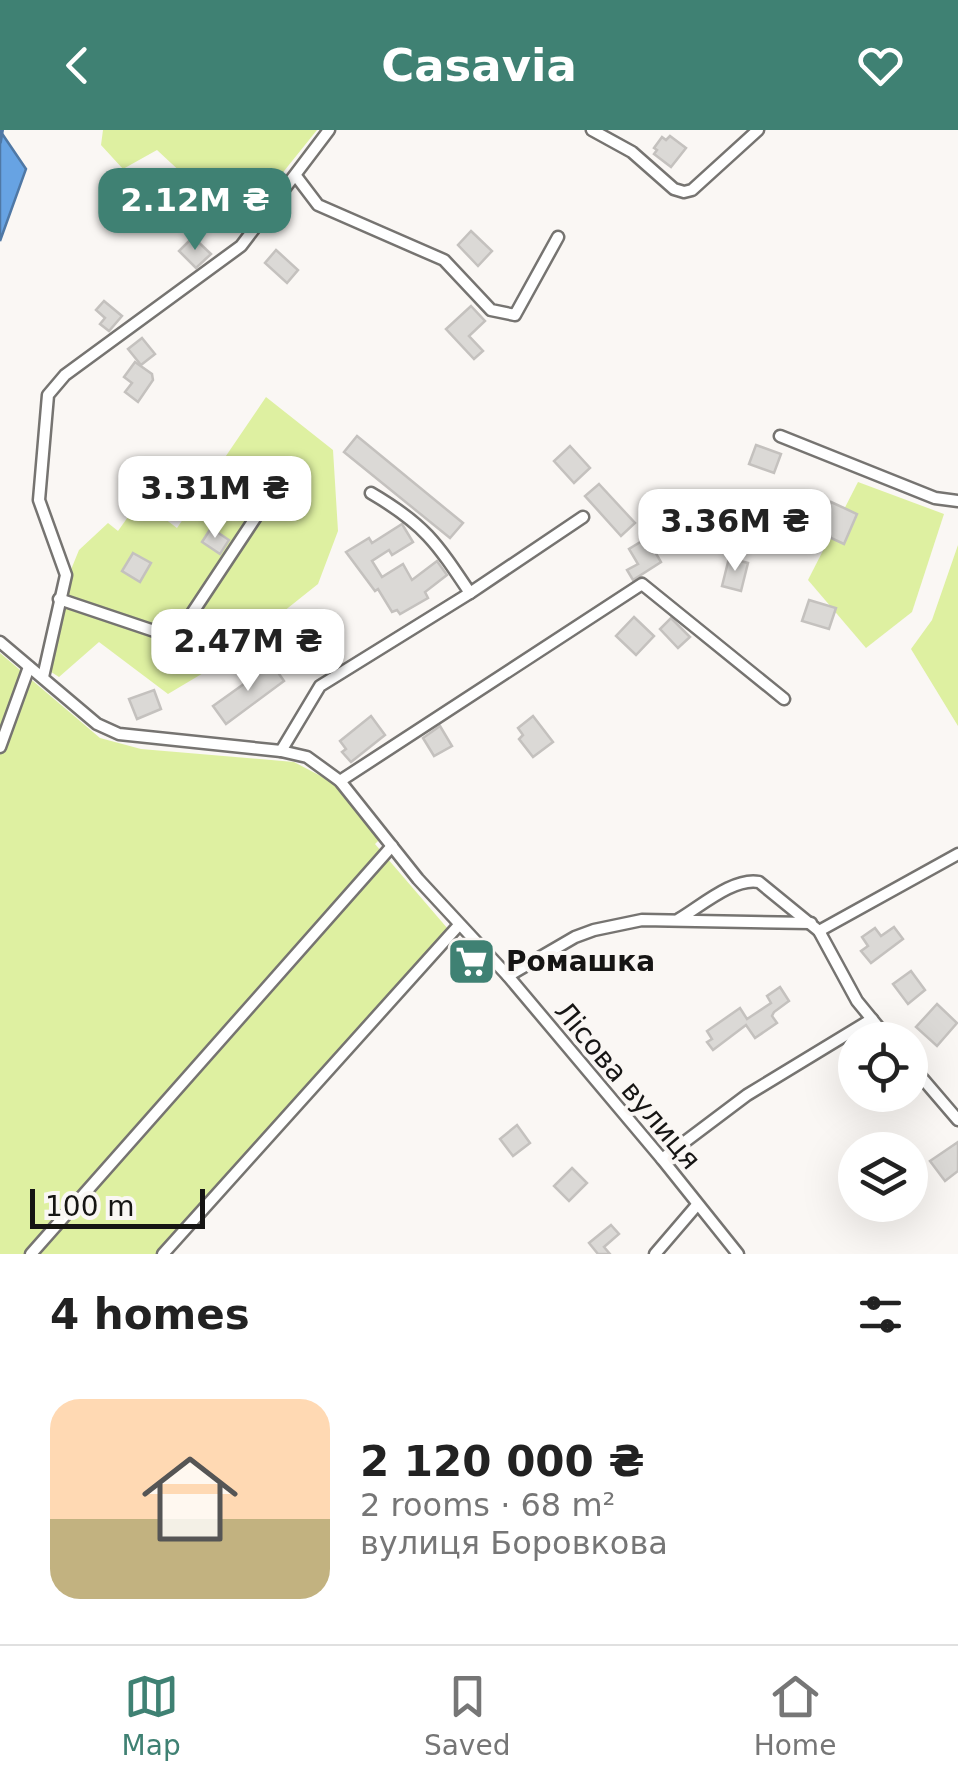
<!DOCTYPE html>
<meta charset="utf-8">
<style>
:root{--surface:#fff;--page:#f2f2f2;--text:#222;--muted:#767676;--line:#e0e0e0;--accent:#3f8173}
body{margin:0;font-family:"DejaVu Sans",sans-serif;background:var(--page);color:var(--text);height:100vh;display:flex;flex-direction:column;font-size:38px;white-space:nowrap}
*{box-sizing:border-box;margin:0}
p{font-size:32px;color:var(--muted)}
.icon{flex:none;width:55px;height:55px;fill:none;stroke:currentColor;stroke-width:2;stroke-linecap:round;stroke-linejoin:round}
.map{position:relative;height:1124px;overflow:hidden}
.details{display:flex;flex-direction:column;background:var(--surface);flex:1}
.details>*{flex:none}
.buttons{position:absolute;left:838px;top:892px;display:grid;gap:20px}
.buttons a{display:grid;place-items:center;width:90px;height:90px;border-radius:50%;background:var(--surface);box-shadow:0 10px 40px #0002;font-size:50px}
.scale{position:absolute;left:30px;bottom:25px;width:175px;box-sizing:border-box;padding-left:10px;border:5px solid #161514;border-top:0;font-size:28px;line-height:35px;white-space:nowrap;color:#161514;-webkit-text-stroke:8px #faf7f4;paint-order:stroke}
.price{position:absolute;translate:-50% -85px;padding:0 22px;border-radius:20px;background:#fff;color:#222;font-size:32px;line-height:65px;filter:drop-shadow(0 2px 5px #0008)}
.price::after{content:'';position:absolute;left:50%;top:60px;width:30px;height:22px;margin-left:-15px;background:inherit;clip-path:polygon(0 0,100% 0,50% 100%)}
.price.selected{background:var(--accent);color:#fff}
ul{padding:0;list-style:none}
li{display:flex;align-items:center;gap:30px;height:250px;padding:0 50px}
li+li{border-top:2px solid var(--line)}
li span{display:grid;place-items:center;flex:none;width:280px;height:200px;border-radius:30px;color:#555}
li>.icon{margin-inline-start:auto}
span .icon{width:120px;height:120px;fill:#fffc;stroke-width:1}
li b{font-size:42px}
h2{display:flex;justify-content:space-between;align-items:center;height:120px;padding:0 50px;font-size:42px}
header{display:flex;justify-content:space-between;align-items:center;height:130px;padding:0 50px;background:var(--accent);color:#fff;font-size:45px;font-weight:800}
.menu{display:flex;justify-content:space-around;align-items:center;height:140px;border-top:2px solid var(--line);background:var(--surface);font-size:28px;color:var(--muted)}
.menu a{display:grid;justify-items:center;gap:5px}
.menu .selected{color:var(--accent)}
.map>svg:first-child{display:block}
.green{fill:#def0a1}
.water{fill:#67a3e3;stroke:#4f78a5;stroke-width:2.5}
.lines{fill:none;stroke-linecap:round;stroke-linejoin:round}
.stream{stroke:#4f78a5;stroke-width:4}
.building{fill:#dbd9d6;stroke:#c4c1be;stroke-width:2.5}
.street-casing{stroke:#767471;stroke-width:15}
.street{stroke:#fff;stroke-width:10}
.labels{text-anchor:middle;stroke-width:8;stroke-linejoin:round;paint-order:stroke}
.poi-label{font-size:28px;font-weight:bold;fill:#161514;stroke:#faf7f4;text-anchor:start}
.street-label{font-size:28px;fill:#161514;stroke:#faf7f4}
</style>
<header><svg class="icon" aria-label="back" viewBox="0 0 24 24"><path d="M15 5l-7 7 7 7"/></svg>Casavia<svg class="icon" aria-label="heart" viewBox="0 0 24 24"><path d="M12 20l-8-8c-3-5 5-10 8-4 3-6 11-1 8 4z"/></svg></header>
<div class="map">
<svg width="958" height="1124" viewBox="0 0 958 1124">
<rect width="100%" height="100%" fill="#faf7f4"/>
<g class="green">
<path d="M103,0H317L248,86L215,74L157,20L123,39L101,15Z"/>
<path d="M266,267L333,320L338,401L318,454L215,536L168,564L99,512L59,547L45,538L59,469L79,420L108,393L118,401L140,370L177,398Z"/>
<path d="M858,352L944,384L912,482L866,518L808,450Z"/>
<path d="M958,415V596L911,519L932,490Z"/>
<path d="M0,523L100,608L141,619L294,632L334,653L380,709L375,714L448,799L161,1124H0Z"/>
</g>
<path class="water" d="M3,5L26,39L0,111V7Z"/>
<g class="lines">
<path class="stream" d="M0,12L2,0"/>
</g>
<g class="building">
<path d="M670,6L686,18L671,37L654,24L657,20L654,18L662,7L666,10Z"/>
<path d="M471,101L492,121L478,136L458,115Z"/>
<path d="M193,107L211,124L196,138L179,121Z"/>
<path d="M276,120L298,140L287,153L265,133Z"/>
<path d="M104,171L122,186L109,201L100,194L105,188L96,180Z"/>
<path d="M471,176L485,191L469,206L483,221L474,229L446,199Z"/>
<path d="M142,208L155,224L141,235L128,219Z"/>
<path d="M135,232L152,244L153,250L138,272L125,262L132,253L124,247Z"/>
<path d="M357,306L463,393L450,408L344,322Z"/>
<path d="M756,315L781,324L774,343L749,334Z"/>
<path d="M570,316L590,338L574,353L554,331Z"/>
<path d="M599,354L635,393L621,406L585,366Z"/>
<path d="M831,372L857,384L844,414L818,402Z"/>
<path d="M402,394L413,412L392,425L389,420L372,431L382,447L403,434L412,450L437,431L447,445L425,462L428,468L400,484L397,480L392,482L378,459L375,461L346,422L369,408L372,413Z"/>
<path d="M211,398L229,410L220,424L202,412Z"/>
<path d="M647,408L661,432L633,450L627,440L638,434L629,419Z"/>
<path d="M133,423L151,433L140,452L122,441Z"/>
<path d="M729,428L748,433L741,461L722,456Z"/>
<path d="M809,470L836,478L829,499L802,491Z"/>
<path d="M634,487L654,506L636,525L616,506Z"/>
<path d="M671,488L690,507L678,518L660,499Z"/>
<path d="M272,534L284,551L226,594L213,576Z"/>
<path d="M154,560L161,579L137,589L129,569Z"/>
<path d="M371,586L385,605L351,632L342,622L346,619L340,611Z"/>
<path d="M533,586L553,612L533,627L519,609L523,605L518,598Z"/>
<path d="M440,596L452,616L434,626L423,608Z"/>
<path d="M894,797L903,809L871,833L861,821L868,816L862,807L875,798L881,806Z"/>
<path d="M463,810L485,834L465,853L458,845L457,816Z"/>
<path d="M911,841L925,860L908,874L893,854Z"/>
<path d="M780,857L789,871L774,882L772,886L777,893L755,908L746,895L713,920L707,912L712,909L707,901L740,878L747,889L771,873L767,866Z"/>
<path d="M937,874L957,893L937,916L916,897Z"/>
<path d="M517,995L530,1013L513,1026L500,1009Z"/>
<path d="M958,1012V1041L945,1051L930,1031Z"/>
<path d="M572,1038L587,1053L569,1071L554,1056Z"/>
<path d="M611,1095L619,1104L604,1117L610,1124H598L589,1113Z"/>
</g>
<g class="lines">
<defs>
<g id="street">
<path d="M592,0L632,22L674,59L684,62L692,60L758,0"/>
<path d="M296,46L318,75L444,130L491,180L515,185L558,107"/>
<path d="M780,306L935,368L958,371"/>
<path d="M470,463L583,387"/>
<path d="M59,469L172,507L179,503L289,337"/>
<path d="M0,512L97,594L119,604L281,621L307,627L340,651L418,749L508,846L662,1029L738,1124"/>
<path d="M43,547L66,445L39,370L48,265L65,245L241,116L329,0"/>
<path d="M0,617L29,537"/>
<path d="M281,621L320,556L470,463C436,412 424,394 371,363"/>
<path d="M340,651L642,454L784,569"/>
<path d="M679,789C701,776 734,747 759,752L819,801L857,871L889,910"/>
<path d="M819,801L958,724"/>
<path d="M508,846L575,807L594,800L642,790L811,793"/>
<path d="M910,934L958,990"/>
<path d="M662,1029L747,965L872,889"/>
<path d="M31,1124L392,716"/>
<path d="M163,1124L459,795"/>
<path d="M655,1124L697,1075"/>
</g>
</defs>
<use href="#street" class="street-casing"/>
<use href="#street" class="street"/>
</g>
<defs>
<symbol id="supermarket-square" viewBox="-11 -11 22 22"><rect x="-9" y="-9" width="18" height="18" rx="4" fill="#3f8173" stroke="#faf7f4"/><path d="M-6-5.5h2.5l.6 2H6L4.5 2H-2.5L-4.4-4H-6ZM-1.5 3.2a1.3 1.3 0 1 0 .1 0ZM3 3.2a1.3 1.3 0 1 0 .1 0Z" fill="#fff"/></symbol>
</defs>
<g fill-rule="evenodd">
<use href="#supermarket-square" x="444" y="804" width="55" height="55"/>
</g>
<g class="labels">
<g class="poi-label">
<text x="506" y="841">Ромашка</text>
</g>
<g class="street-label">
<text transform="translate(628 955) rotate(50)" y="10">Лісова вулиця</text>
</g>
</g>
</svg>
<div class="buttons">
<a><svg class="icon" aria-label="locate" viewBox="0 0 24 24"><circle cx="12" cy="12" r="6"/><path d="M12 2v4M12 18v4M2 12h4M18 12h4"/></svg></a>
<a><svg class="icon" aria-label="layers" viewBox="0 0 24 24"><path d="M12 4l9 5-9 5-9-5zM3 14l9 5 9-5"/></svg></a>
</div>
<div class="scale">100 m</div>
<b class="price selected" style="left:195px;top:123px">2.12M ₴</b>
<b class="price" style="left:215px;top:411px">3.31M ₴</b>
<b class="price" style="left:735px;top:444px">3.36M ₴</b>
<b class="price" style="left:248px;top:564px">2.47M ₴</b>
</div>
<section class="details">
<h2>4 homes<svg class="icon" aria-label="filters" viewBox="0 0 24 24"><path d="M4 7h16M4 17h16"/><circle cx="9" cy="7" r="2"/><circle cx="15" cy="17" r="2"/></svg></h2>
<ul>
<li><span style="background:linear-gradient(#ffd9b3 60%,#c2b280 0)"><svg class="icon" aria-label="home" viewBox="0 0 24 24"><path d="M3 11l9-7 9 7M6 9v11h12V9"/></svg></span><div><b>2 120 000 ₴</b><p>2 rooms · 68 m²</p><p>вулиця Боровкова</p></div></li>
</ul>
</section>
<nav class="menu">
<a class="selected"><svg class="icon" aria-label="map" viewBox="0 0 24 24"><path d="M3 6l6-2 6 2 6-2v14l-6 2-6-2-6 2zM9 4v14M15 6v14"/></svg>Map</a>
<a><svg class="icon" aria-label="saved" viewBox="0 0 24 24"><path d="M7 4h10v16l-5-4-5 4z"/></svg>Saved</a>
<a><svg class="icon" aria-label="home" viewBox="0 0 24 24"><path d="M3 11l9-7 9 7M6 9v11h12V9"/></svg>Home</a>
</nav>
